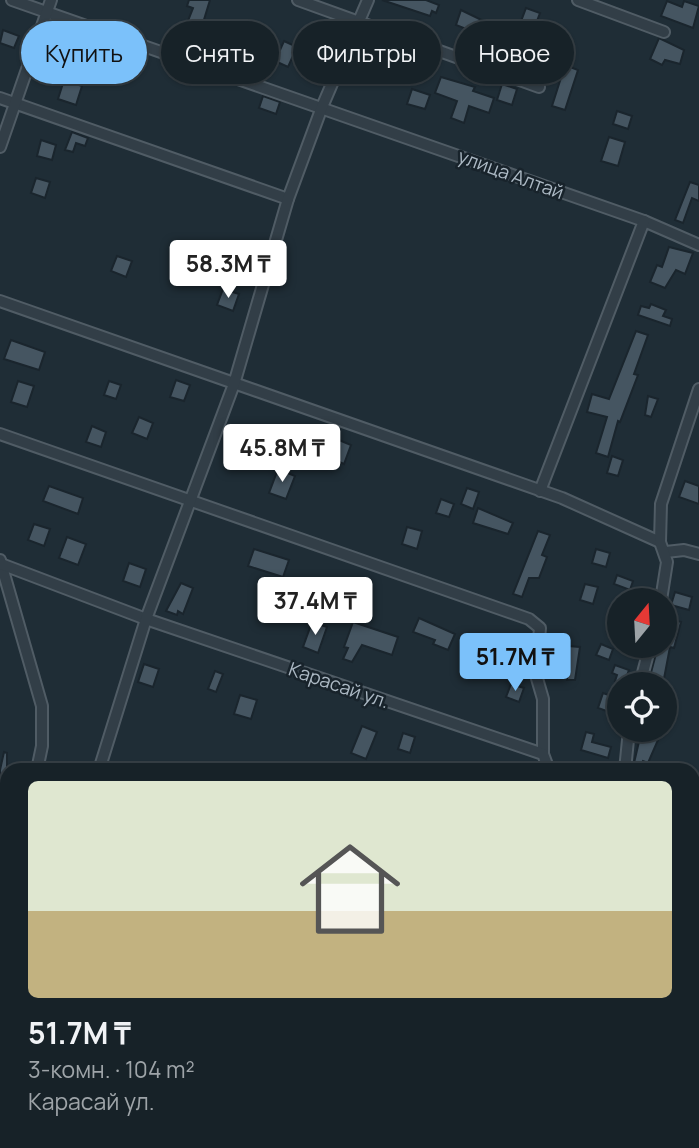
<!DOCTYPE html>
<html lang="ru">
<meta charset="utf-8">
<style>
:root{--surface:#172228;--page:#242f34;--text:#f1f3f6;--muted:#9ea4a8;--line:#363f45;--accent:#7bc1fa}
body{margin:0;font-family:Manrope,sans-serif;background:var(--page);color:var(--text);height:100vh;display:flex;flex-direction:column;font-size:26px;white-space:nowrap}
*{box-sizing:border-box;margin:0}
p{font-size:23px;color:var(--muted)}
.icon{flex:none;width:38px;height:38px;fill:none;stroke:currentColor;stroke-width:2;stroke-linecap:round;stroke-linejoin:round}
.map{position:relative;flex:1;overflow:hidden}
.panel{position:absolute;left:0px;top:763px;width:700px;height:385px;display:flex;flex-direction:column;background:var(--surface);border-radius:21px 21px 0 0;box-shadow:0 2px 5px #0004,0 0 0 2px var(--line)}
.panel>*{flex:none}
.guide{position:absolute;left:21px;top:21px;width:658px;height:63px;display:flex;gap:14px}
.needle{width:46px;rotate:18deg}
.buttons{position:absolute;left:607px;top:588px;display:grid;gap:14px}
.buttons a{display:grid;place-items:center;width:70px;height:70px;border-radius:50%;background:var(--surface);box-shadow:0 2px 5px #0004,0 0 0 2px var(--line);font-size:35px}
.price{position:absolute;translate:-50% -60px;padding:0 16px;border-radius:7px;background:#fff;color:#222;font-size:23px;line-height:46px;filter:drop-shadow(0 2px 4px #0008)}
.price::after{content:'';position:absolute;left:50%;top:42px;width:21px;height:16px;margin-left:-10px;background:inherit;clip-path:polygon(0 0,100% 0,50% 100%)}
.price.selected{background:var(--accent);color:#111}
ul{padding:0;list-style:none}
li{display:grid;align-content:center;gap:14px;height:371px;padding:0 28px}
li span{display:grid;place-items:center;height:217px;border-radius:10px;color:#555}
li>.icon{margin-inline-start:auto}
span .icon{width:126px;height:126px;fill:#fffc;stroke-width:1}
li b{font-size:30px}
.pill{padding:0 24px;border-radius:32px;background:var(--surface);box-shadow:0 2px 5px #0004,0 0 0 2px var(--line);font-size:24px;line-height:63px}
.pill.selected{background:var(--accent);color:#111}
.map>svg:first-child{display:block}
.building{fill:#455561;stroke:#1a252d;stroke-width:2}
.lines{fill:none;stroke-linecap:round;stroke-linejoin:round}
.minor-casing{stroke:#505c65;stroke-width:14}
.minor{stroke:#323e47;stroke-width:10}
.labels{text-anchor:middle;stroke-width:5;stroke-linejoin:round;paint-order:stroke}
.street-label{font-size:19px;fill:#acb9c4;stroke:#18232b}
</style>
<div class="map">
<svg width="699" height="1148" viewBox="0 0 699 1148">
<rect width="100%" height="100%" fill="#1f2d36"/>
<g class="building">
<path d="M189,0H210L199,36L184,31L193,8L187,6Z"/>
<path d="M382,0H426L439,5L436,13L432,11L430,16Z"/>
<path d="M667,1L682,7L684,1L699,6L693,28L661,16Z"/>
<path d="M526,8L540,13L534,29L520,24Z"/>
<path d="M461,10L496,27L491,39L456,25Z"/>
<path d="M3,30L19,36L14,48L0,43Z"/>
<path d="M659,38L684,50L680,64L665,60L662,65L650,59Z"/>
<path d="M284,41L297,47L288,67L275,61Z"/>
<path d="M565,65L578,70L565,110L552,106Z"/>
<path d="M441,77L475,87L473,91L494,98L489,113L469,106L464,123L451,118L457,101L435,93Z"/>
<path d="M64,80L82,86L76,105L58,99Z"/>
<path d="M502,84L517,89L512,105L497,100Z"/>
<path d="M412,89L430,95L425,109L407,104Z"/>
<path d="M263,96L280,102L276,114L259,108Z"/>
<path d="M617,111L632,116L628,129L613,124Z"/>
<path d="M72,132L88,138L85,146L76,143L73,152L65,150Z"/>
<path d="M609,137L625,142L618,166L601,161Z"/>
<path d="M41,140L56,145L52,160L37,156Z"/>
<path d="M36,178L50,182L45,198L31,193Z"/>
<path d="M690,182L699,185V201L692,198L683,223L675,220Z"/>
<path d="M669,247L693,253L685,274L676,270L665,288L650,282L657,265L662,267Z"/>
<path d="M117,256L132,261L126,277L111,271Z"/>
<path d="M223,289L239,294L233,311L217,305Z"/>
<path d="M651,304L666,310L663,316L672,319L670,326L638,315L641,306L649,308Z"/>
<path d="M636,331L648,335L634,374L638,375L620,422L618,421L608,457L596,453L607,417L587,412L592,394L609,399Z"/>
<path d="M11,340L45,352L39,370L4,359Z"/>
<path d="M176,380L190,385L184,401L170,397Z"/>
<path d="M18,381L34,386L27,407L11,402Z"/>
<path d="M109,381L121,385L116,399L104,395Z"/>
<path d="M648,396L658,399L651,417L645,415Z"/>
<path d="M139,417L153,423L147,439L132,433Z"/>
<path d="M92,426L106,432L101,447L86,442Z"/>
<path d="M293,432L308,437L302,455L287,449Z"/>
<path d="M339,440L351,445L344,464L332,459Z"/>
<path d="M612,456L623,460L618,476L607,473Z"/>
<path d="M278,469L295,476L286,499L269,493Z"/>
<path d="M685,481L699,486V504L679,497Z"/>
<path d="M49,486L83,498L78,514L43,501Z"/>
<path d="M467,488L479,492L473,509L461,504Z"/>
<path d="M441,499L454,504L449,517L436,513Z"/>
<path d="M478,508L513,523L508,534L473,523Z"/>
<path d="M34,524L50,529L44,546L28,540Z"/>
<path d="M407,527L422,531L417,549L402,544Z"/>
<path d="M538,531L550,535L542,555L547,557L539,578H529L522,597L513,594Z"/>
<path d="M67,537L86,544L78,565L59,558Z"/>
<path d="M254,549L289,560L283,577L248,566Z"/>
<path d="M596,549L610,553L606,567L592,563Z"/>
<path d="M129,563L146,569L140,587L123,581Z"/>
<path d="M617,575L633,581L630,590L614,584Z"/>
<path d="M181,583L193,588L183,614L178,611L177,615L166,611Z"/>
<path d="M585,584L598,587L593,604L580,600Z"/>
<path d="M675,592L692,597L689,610L671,605Z"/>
<path d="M280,596L295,602L288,618L273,612Z"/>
<path d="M613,614L620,617V635L607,631Z"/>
<path d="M419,618L455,634L448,650L433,644L435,640L413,632Z"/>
<path d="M665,618L681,622L674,648L670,647L663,684H648L658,646H665Z"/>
<path d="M312,622L327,627L318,653L303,647Z"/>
<path d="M353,622L398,637L392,655L362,645L352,662L343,659L348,648L344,647Z"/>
<path d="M601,644L613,649L609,660L596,655Z"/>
<path d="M568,646L580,647L575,680H567Z"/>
<path d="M144,664L159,669L153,687L138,682Z"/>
<path d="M615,665L629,670L624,684L615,681L617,675L612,673Z"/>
<path d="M215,671L223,674L216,692L208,689Z"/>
<path d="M511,684L524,688L519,702L506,697Z"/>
<path d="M603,693L620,699L615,714L598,708Z"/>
<path d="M240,695L257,700L251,719L234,714Z"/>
<path d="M362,726L377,732L366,759L351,753Z"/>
<path d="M586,732L594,734L592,742L611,747L608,758L581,750Z"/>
<path d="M403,733L415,737L410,753L398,749Z"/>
<path d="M641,733L658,740L648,763L643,761L641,766L634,763Z"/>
<path d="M4,752L7,753V802L0,799V770Z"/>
</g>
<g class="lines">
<defs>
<g id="minor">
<path d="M12,0L644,221L699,245"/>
<path d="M298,0L539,87"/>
<path d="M578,0L664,32"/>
<path d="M0,98L288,199"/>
<path d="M0,147L51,0"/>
<path d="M0,301L562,498L660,542"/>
<path d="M0,434L529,619L540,628L536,675L543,699V754"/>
<path d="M540,491L644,221"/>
<path d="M666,552L684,550L699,554"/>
<path d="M0,560L42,706V746L37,770"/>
<path d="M1,564L146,619L543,754L549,770"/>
<path d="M661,600L667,562L660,542L661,504L699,389"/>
<path d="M640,684L650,646"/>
<path d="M99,770L146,619L234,384L288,199L322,107L368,0"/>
<path d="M625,770L629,730"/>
<path d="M693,806L699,807"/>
<path d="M0,818L7,821"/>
<path d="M0,908H7"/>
<path d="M0,990H7"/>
<path d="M693,1018L699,1001"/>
<path d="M693,1037L699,1038"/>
<path d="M0,1071H7"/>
<path d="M97,1148L98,1141"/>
<path d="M333,1148L335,1141"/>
<path d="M587,1148L590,1141"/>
</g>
</defs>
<use href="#minor" class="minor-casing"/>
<use href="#minor" class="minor"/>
</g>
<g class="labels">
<g class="street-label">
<text transform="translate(511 174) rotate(20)" y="7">улица Алтай</text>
<text transform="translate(339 685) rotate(19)" y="7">Карасай ул.</text>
</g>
</g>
</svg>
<div class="buttons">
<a><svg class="needle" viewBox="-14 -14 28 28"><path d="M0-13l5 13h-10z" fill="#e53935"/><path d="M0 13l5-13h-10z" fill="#9ea4a8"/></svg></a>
<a><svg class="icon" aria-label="locate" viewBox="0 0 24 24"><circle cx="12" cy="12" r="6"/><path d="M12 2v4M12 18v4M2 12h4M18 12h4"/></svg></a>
</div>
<b class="price" style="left:228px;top:300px">58.3M ₸</b>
<b class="price" style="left:282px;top:484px">45.8M ₸</b>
<b class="price" style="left:315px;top:637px">37.4M ₸</b>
<b class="price selected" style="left:515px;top:693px">51.7M ₸</b>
<div class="guide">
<a class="pill selected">Купить</a>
<a class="pill">Снять</a>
<a class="pill">Фильтры</a>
<a class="pill">Новое</a>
</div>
<section class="panel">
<ul>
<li><span style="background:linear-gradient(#dfe7d0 60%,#c2b280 0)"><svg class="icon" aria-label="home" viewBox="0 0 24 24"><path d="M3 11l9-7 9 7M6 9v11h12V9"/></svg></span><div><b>51.7M ₸</b><p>3-комн. · 104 m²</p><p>Карасай ул.</p></div></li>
</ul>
</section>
</div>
